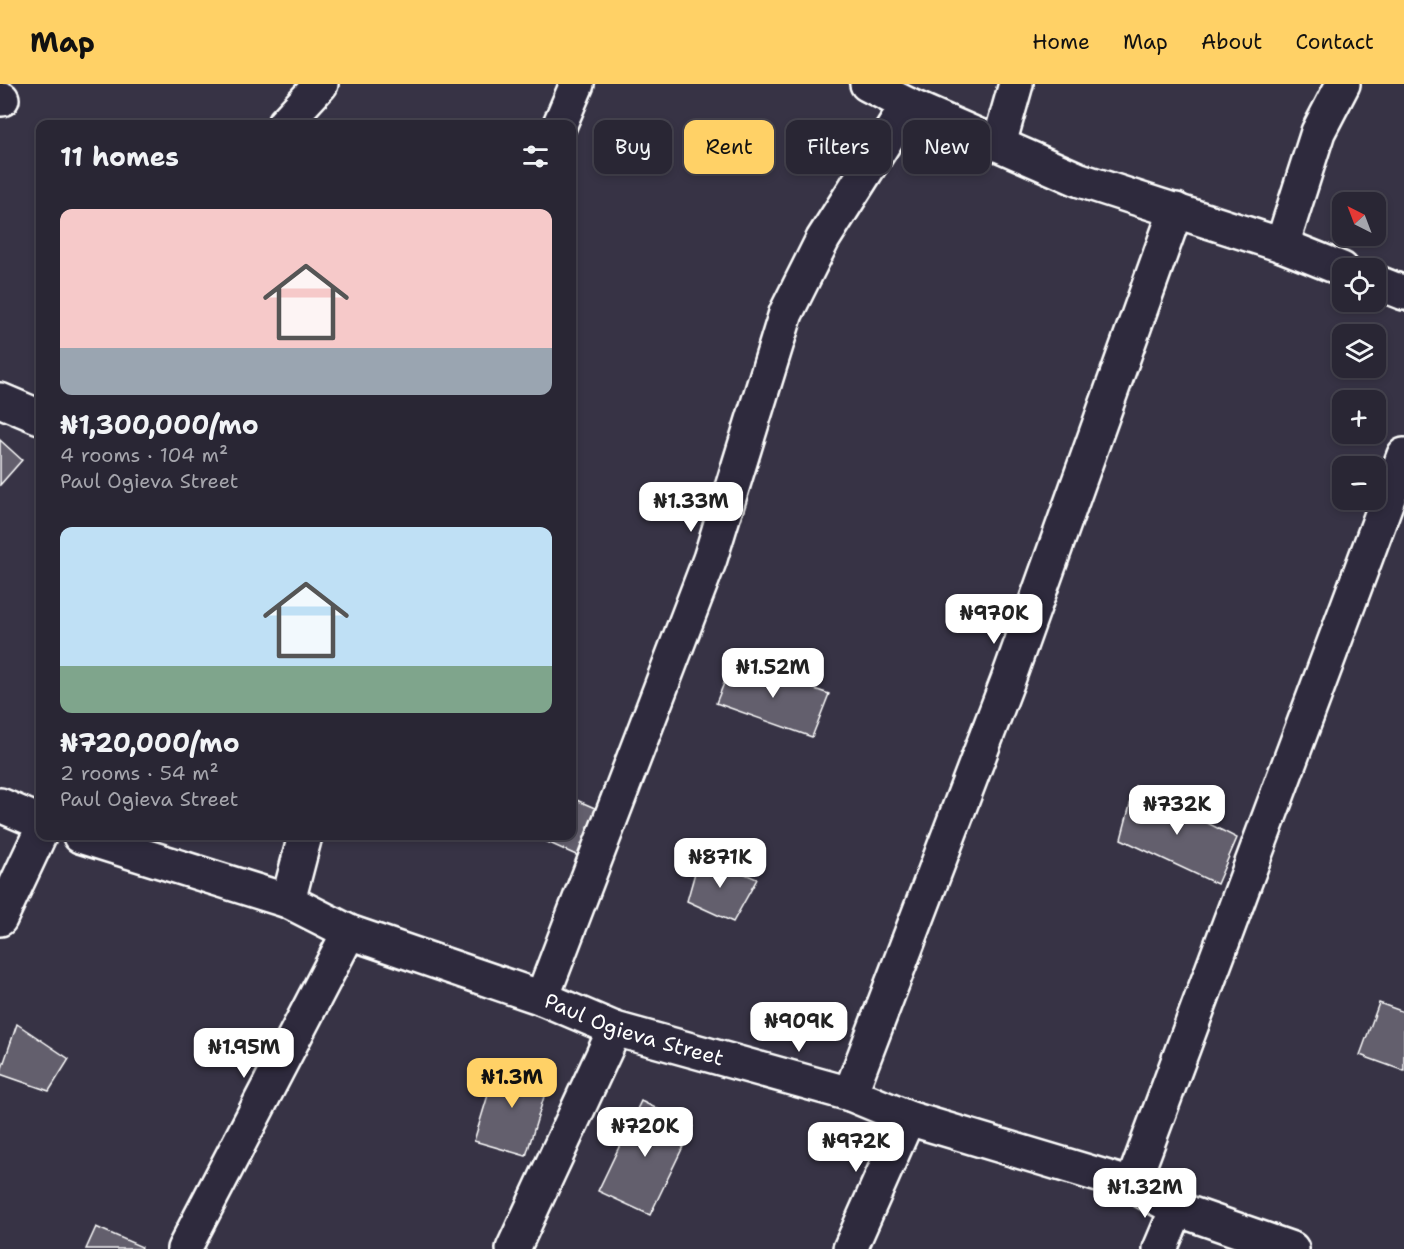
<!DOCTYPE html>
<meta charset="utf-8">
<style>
:root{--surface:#292634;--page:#312e3c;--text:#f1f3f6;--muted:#a5a5ac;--line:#45434f;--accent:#ffd166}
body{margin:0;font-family:"Shantell Sans",sans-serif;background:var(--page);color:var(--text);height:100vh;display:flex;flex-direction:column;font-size:22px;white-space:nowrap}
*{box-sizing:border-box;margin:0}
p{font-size:20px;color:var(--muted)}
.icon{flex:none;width:33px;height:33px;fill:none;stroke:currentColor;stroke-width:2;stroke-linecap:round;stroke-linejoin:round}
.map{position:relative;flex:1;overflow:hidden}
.panel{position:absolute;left:36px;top:36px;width:540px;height:720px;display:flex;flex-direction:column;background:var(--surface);border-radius:12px;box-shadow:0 3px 9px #0003,0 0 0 2px var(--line)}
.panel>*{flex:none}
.hud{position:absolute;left:594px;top:36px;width:570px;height:54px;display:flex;gap:12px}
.needle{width:39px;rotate:318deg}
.fabs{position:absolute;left:1332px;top:108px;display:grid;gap:12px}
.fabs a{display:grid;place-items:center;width:54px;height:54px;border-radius:12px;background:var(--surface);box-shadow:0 3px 9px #0003,0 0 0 2px var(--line);font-size:30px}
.price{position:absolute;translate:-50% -51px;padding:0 14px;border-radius:12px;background:#fff;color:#222;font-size:20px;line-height:39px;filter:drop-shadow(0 2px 3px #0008)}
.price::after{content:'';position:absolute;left:50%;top:36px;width:18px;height:14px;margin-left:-9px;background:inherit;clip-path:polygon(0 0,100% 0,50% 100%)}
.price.active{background:var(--accent);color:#111}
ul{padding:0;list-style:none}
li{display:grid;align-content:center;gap:12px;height:318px;padding:0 24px}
li span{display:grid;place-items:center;height:186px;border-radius:12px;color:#555}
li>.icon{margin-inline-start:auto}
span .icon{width:108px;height:108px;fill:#fffc;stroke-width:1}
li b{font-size:26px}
h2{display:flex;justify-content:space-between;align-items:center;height:72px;padding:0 24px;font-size:26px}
.tag{padding:0 21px;border-radius:12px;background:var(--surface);box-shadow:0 3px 9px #0003,0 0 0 2px var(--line);font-size:21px;line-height:54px}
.tag.active{background:var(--accent);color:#111}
header{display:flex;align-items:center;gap:36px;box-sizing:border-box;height:84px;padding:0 30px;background:var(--accent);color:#111}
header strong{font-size:28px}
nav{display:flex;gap:33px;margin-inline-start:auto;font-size:21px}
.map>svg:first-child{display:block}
.building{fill:#635f6d;stroke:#fff;stroke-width:1.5}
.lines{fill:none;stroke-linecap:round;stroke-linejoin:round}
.minor-casing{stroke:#fff;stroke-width:38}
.minor{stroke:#2f2a3d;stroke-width:33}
.labels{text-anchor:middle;stroke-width:4.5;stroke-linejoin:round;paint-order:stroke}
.street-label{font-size:21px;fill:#fff;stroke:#2f2a3d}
</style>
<header>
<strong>Map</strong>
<nav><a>Home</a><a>Map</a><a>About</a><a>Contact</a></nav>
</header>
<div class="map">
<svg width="1404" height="1165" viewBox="0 0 1404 1165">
<rect width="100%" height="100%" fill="#373345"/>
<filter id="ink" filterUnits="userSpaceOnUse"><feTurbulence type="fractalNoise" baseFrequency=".0167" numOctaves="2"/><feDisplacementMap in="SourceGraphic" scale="12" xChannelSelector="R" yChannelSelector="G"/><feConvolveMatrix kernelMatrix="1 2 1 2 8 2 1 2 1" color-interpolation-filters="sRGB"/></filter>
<g filter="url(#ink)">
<g class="building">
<path d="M0,356L22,376L0,401Z"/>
<path d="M733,577L829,610L812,653L716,619Z"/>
<path d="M1135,702L1237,754L1217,800L1121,755Z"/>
<path d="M572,714L606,729L585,775L534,752H572Z"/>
<path d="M700,771L757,795L733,838L687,817Z"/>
<path d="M1379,919L1404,928V987L1360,971Z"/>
<path d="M17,940L69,975L49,1007L0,990Z"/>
<path d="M498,978L550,993L526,1072L474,1057Z"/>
<path d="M641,1017L693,1042L650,1131L598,1107Z"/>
<path d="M96,1143L142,1163L141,1165H86Z"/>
</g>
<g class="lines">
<defs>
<g id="minor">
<path d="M867,0L908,21L1080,96L1282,161L1342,185"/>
<path d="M0,15H2"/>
<path d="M284,40L321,0"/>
<path d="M560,40L577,0"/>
<path d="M999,60L1016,0"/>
<path d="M1282,161L1318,48L1343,0"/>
<path d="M1376,198L1404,209"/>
<path d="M0,316L40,333"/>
<path d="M0,721L40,738"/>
<path id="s1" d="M80,752L288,817L349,848L542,914L615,945L850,1010L908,1034L1132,1101L1177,1125L1292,1165"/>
<path d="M288,817L305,752"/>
<path d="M0,835L40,750"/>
<path d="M542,914L710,475L786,229L823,155L908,21"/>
<path d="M850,1010L1008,596L1176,126"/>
<path d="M1132,1101L1404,371"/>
<path d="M184,1165L349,848"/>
<path d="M513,1165L615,945"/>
<path d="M850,1165L908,1034"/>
<path d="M1160,1165L1177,1125"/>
</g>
</defs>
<use href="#minor" class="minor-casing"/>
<use href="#minor" class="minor"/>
</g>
</g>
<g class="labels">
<g class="street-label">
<text dy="7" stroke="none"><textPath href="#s1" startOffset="588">Paul Ogieva Street</textPath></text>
</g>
</g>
</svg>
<div class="fabs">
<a><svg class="needle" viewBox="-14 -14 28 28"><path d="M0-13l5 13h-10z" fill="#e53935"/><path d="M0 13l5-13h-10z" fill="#a5a5ac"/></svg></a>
<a><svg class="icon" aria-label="locate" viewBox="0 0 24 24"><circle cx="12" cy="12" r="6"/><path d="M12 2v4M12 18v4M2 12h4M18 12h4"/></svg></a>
<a><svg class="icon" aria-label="layers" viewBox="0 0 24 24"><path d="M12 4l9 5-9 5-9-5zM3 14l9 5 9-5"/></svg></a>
<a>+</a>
<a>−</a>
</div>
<b class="price" style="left:691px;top:449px">₦1.33M</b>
<b class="price" style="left:994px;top:561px">₦970K</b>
<b class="price" style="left:773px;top:615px">₦1.52M</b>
<b class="price" style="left:1177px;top:752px">₦732K</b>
<b class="price" style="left:720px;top:805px">₦871K</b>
<b class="price" style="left:799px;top:969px">₦909K</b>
<b class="price" style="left:244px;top:995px">₦1.95M</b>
<b class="price active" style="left:512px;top:1025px">₦1.3M</b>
<b class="price" style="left:645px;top:1074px">₦720K</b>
<b class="price" style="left:856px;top:1089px">₦972K</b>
<b class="price" style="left:1145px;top:1135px">₦1.32M</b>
<div class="hud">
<a class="tag">Buy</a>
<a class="tag active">Rent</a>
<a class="tag">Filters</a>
<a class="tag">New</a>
</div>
<section class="panel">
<h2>11 homes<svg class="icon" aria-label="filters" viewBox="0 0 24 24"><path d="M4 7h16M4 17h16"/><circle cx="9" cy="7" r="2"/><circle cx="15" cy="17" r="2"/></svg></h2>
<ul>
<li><span style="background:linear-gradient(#f6c9c9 75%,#9aa5b1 0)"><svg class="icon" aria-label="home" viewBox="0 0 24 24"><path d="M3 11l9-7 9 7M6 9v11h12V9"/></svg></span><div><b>₦1,300,000/mo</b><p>4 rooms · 104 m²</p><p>Paul Ogieva Street</p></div></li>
<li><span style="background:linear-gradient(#bfe0f5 75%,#7fa58c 0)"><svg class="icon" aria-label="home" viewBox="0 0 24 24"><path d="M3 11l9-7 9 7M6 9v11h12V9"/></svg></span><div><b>₦720,000/mo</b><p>2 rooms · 54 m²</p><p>Paul Ogieva Street</p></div></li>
</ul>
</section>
</div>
